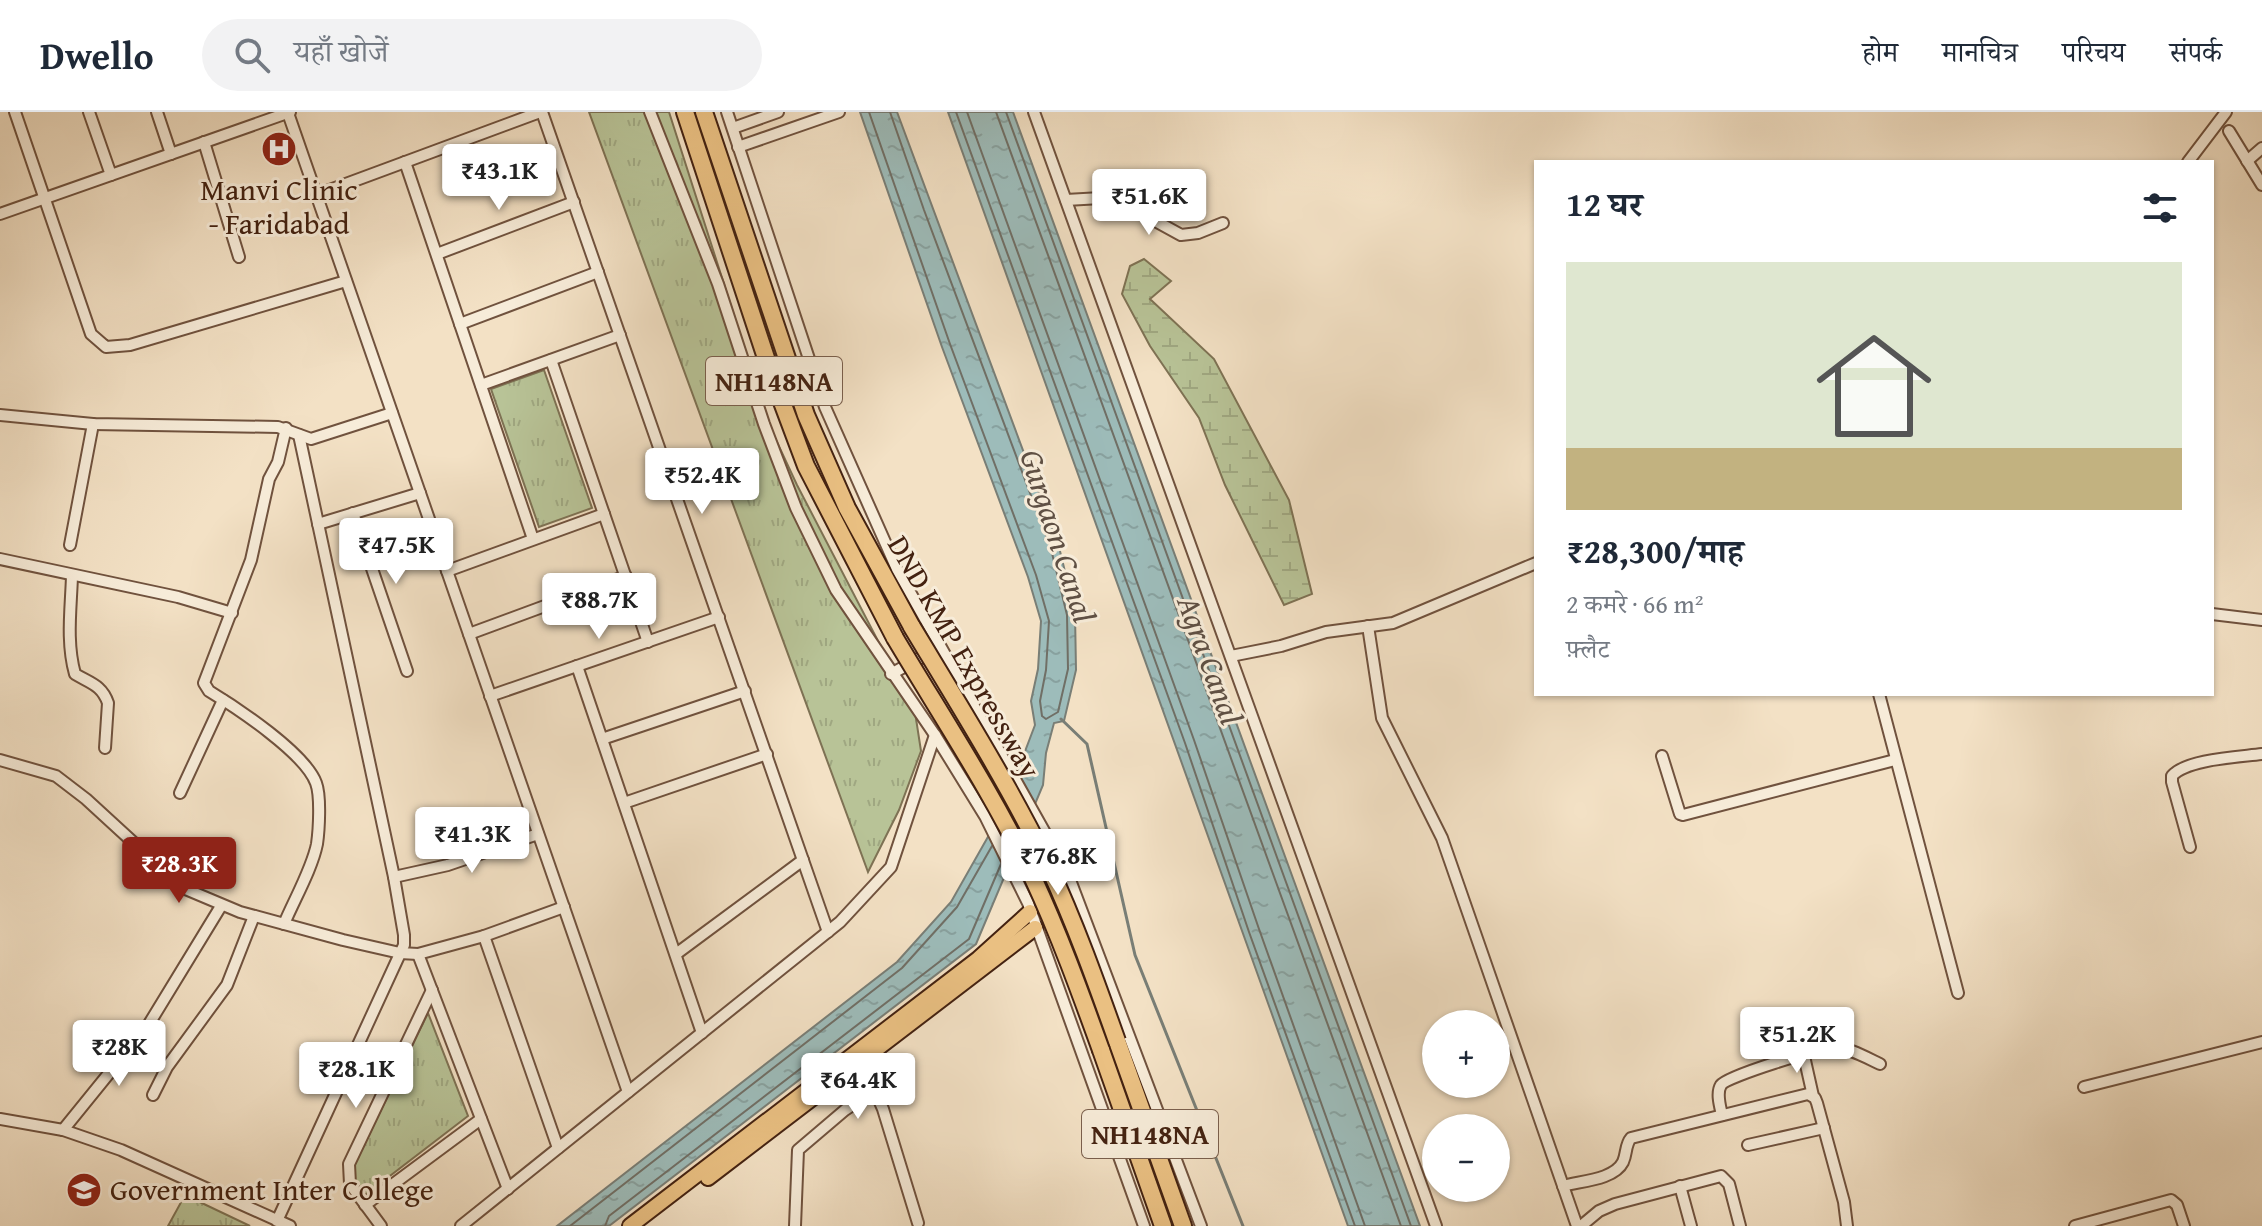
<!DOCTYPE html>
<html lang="hi">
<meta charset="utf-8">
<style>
:root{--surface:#fff;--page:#f2f2f3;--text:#1f2937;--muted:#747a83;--line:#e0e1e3;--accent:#8f2418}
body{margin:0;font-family:"Gentium Book Plus","Noto Serif Devanagari",serif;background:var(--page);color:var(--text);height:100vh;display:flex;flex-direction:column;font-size:30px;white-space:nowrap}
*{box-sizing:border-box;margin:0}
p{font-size:26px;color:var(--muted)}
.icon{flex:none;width:44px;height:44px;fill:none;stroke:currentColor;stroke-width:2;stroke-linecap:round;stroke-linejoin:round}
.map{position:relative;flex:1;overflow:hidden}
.side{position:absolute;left:1534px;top:48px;width:680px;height:536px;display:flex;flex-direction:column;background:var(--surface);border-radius:0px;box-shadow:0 2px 6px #0004}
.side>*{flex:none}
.controls{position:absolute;left:1422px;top:898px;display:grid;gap:16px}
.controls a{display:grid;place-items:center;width:88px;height:88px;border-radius:50%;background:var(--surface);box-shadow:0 2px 6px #0004;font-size:40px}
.price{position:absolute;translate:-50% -68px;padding:0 18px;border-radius:8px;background:#fff;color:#222;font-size:26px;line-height:52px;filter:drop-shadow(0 2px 4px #0008)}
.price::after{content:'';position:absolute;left:50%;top:48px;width:24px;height:18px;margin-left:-12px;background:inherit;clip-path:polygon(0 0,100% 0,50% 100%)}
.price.current{background:var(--accent);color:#fff}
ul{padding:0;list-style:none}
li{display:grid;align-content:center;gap:16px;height:424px;padding:0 32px}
li span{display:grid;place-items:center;height:248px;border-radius:0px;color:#555}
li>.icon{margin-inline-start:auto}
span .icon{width:144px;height:144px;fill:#fffc;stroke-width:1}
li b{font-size:34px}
h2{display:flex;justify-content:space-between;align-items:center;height:96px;padding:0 32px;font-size:34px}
header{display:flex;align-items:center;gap:48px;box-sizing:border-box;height:112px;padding:0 40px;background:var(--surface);border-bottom:2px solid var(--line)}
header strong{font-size:38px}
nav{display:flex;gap:44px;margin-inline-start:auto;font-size:28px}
.search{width:560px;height:72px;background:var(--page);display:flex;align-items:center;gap:20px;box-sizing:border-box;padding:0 28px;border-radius:44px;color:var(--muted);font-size:30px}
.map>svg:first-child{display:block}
.grass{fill:url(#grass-tufts);stroke:#7e7254;stroke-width:2}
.wetland{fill:url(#wetland-marsh);stroke:#7e7254;stroke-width:2}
.water{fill:url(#water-ripples);stroke:#797e76;stroke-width:2}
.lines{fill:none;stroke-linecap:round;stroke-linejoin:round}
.shore{stroke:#706f66;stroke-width:2}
.stream{stroke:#797e76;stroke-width:3}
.minor-casing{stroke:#70523e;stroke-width:14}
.major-casing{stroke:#421;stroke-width:18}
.highway-casing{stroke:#421;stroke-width:20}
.minor{stroke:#f7ecd9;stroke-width:10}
.major{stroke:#eac082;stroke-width:14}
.highway{stroke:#eac082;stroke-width:16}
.highway-bridge-casing{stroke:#421;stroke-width:20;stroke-linecap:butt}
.highway-bridge{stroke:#eac082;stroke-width:16}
.labels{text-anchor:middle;stroke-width:6;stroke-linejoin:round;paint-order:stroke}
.shield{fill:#f7ecd9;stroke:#7a5f4d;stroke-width:2}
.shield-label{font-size:28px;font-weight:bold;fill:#421}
.poi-label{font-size:30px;fill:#421;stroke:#f7ecd9}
.street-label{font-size:30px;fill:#421;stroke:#f7ecd9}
.water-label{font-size:32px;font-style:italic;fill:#5f5044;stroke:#f7ecd9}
</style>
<header>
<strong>Dwello</strong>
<div class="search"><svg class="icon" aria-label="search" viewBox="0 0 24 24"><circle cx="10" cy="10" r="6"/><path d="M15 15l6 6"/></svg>यहाँ खोजें</div>
<nav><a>होम</a><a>मानचित्र</a><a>परिचय</a><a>संपर्क</a></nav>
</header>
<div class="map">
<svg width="2262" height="1114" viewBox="0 0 2262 1114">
<defs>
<pattern id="grass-tufts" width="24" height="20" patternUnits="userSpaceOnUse" patternTransform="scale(2)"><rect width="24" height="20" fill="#b8c397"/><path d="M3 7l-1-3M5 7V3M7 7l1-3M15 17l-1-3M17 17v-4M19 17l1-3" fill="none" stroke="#9fa781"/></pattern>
<pattern id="wetland-marsh" width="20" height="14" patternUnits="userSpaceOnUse" patternTransform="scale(2)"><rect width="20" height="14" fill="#b8c397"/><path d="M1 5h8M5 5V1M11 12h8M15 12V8" fill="none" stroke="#9fa781"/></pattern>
<pattern id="water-ripples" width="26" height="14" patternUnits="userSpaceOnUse" patternTransform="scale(2)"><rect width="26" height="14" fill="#9dbcba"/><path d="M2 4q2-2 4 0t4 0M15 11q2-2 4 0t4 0" fill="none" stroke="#88a19f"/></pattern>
</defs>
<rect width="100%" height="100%" fill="#f3e1c5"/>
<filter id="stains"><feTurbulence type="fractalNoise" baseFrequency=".0025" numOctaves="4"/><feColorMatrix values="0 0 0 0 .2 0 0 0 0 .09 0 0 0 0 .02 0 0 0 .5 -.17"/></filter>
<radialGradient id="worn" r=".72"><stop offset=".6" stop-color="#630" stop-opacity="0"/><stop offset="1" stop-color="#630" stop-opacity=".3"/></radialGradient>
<g class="grass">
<path d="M589,0H669L769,313L797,373L915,600L921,639L899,698L868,760Z"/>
<path d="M544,258L592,396L539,415L491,277Z"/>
<path d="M428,901L468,1004L365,1083L350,1062Z"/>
<path d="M185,1083L250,1114H168Z"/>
</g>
<path class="wetland" d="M1144,147L1171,169L1150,187L1214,247L1289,388L1312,482L1284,493L1225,373L1199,306L1150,234L1122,182L1130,154Z"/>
<g class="water">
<path d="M860,0H897L1059,435L1075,501L1076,558L1064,609L1054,611L1046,641L1043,673L976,832L609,1114H557L897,850L951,790L989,723L1013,671L1035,613L1031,589L1038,557L1041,509L1028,465L942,235Z"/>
<path d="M948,0H1013L1420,1114H1348Z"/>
</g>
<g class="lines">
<g class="shore">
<path d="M869,0L950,232L1036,463L1049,509L1046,558L1040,589L1042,604L1046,607L1058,600L1068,557L1067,503L1051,437L924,98L890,0"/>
<path d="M956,0L1185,631L1249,820L1355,1114"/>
<path d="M967,0L1194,628L1259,817L1365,1114"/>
<path d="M996,0L1401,1114"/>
<path d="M1006,0L1411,1114"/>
<path d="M570,1114L902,856L957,795L992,734"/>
<path d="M605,1114L609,1104L969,827L1001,752"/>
</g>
<path class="stream" d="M1061,607L1087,632L1135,843L1243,1114"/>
<defs>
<g id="minor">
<path d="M15,0L91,222L106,235L130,233L346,169"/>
<path d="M89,0L111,63"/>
<path d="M157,0L171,42"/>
<path d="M542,0L828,820"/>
<path d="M650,0L718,172L764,312L796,396L836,478L935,623L985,704L1028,791L1144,1114"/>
<path d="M727,0L825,295L897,457L1067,760L1201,1114"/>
<path d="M1034,0L1436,1114"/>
<path d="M288,1L628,980"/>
<path d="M733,16L778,0"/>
<path d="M2229,19L2262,73"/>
<path d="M204,30L239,145"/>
<path d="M738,35L839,0"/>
<path d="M2247,49L2262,36"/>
<path d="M405,50L533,427"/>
<path d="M2188,50L2226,0"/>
<path d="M316,83L540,0"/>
<path d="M1066,88L1101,86L1119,89L1181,123L1198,121L1223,111"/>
<path d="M0,102L290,0"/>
<path d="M437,142L574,90"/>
<path d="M460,212L598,160"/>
<path d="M551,248L648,530"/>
<path d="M481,273L620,223"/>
<path d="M0,303L93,312L278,315L311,327L392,301"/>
<path d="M353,401L407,559"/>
<path d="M318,412L420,381"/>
<path d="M70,433L93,312"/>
<path d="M0,447L178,485L232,501"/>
<path d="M447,459L604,402"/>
<path d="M72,464C71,496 66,530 75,562C90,571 102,573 108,591L105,636"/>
<path d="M2212,502L2262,508"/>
<path d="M1368,514L1382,606L1442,726L1577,1114"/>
<path d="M469,522L626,464"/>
<path d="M1231,544L1281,534L1326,520L1393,511L1536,451"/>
<path d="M577,554L702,921"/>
<path d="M891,562L931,540"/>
<path d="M1879,582L1958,881"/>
<path d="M490,584L719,505"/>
<path d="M602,627L745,579"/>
<path d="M1662,644L1680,702L1683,703L1895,648"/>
<path d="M0,648L56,664L86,687L183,776L240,800L343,828L400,841L418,842L484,824L564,795"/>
<path d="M180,681L223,588"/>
<path d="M624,691L767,642"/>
<path d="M2190,735L2172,670V664C2186,647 2240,645 2262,642"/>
<path d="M394,765L448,753L538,722"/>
<path d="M284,812C294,788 312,757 317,732C319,718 321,684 316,671C305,641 237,596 209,579L204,571L251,448L269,367L278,350L286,316"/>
<path d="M484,824L558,1036"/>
<path d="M418,842L508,1077"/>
<path d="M676,842L803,748"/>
<path d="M1804,944L1813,984"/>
<path d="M2084,975L2262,930"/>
<path d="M153,983L167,955L227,873L254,804"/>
<path d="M1722,1003C1720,994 1716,981 1721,973C1727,964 1820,936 1833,935C1848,935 1867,946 1880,952"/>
<path d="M0,1007L63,1018L121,1038L290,1114"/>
<path d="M63,1018L149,912L221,794"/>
<path d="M1748,1033L1824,1016"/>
<path d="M1563,1074C1580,1069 1614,1068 1623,1050C1627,1041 1625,1033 1631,1026L1808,982L1815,986L1817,991L1844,1090L1847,1114"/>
<path d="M1680,1074L1691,1114"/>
<path d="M365,1093L481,1007"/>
<path d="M277,1109L404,833V823L394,765L299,323"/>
<path d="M381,1114L350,1072L349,1052L432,878"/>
<path d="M461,1114L840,810L891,755L935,623"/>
<path d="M795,1114L798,1038L845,998L869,982L879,988L883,997L918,1111"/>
<path d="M1581,1114L1599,1099L1615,1092L1721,1064L1729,1072L1740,1114"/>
<path d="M2075,1114L2171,1088L2177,1093L2184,1114"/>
</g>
<g id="major">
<path d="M708,1066L1035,816"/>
<path d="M630,1114L978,847L1030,800"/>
</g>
<g id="highway">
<path d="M685,0L770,258L806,354L895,526"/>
<path d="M704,0L806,303L847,396L912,515"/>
<path d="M1117,929L1183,1114"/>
<path d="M1101,938L1163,1114"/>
</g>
</defs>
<use href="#minor" class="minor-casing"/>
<use href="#major" class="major-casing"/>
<use href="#highway" class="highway-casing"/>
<use href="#minor" class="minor"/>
<use href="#major" class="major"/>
<use href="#highway" class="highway"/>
<defs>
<g id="highway-bridge">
<path d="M912,515C959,593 1008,671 1048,753C1075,811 1096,870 1117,929"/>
<path d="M895,526C942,605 994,683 1033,766C1059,822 1080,880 1101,938"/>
</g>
</defs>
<use href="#highway-bridge" class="highway-bridge-casing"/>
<use href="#highway-bridge" class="highway-bridge"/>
</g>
<defs>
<symbol id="hospital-disc" viewBox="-11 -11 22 22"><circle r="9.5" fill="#8f2418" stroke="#f7ecd9"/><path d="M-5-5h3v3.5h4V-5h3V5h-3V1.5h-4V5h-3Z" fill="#fff"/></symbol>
<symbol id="university-disc" viewBox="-11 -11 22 22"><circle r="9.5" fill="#8f2418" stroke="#f7ecd9"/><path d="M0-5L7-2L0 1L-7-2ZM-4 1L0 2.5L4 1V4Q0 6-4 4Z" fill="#fff"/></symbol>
</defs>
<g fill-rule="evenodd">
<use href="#hospital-disc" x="259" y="17" width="40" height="40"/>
<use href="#university-disc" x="64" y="1058" width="40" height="40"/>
</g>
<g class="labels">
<g class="shield">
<rect x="706" y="245" width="136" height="48" rx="6"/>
<rect x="1082" y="998" width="136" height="48" rx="6"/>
</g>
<g class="shield-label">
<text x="774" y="279">NH148NA</text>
<text x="1150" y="1032">NH148NA</text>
</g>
<g class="poi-label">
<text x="279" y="88">Manvi Clinic<tspan x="279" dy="34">- Faridabad</tspan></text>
<text x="110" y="1088" text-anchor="start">Government Inter College</text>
</g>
<g class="street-label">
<text transform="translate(964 545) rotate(60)" y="10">DND KMP Expressway</text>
</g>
<g class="water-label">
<text transform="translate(1058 424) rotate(72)" y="11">Gurgaon Canal</text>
<text transform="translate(1210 548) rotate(70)" y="11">Agra Canal</text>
</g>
</g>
<rect width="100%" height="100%" filter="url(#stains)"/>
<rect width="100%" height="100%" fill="url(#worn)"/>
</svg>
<div class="controls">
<a>+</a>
<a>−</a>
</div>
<b class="price" style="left:499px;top:100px">₹43.1K</b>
<b class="price" style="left:1149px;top:125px">₹51.6K</b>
<b class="price" style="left:702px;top:404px">₹52.4K</b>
<b class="price" style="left:396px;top:474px">₹47.5K</b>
<b class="price" style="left:599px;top:529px">₹88.7K</b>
<b class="price" style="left:472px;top:763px">₹41.3K</b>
<b class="price" style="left:1058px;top:785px">₹76.8K</b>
<b class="price current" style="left:179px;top:793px">₹28.3K</b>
<b class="price" style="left:1797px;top:963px">₹51.2K</b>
<b class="price" style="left:119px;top:976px">₹28K</b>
<b class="price" style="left:356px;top:998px">₹28.1K</b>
<b class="price" style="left:858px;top:1009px">₹64.4K</b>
<section class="side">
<h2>12 घर<svg class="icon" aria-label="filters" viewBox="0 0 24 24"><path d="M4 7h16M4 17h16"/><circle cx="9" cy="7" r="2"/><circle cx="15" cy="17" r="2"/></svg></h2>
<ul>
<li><span style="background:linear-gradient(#dfe7d0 75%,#c2b280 0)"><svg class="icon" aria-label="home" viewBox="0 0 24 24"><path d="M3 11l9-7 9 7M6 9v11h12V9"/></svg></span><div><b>₹28,300/माह</b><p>2 कमरे · 66 m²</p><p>फ़्लैट</p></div></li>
</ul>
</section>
</div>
